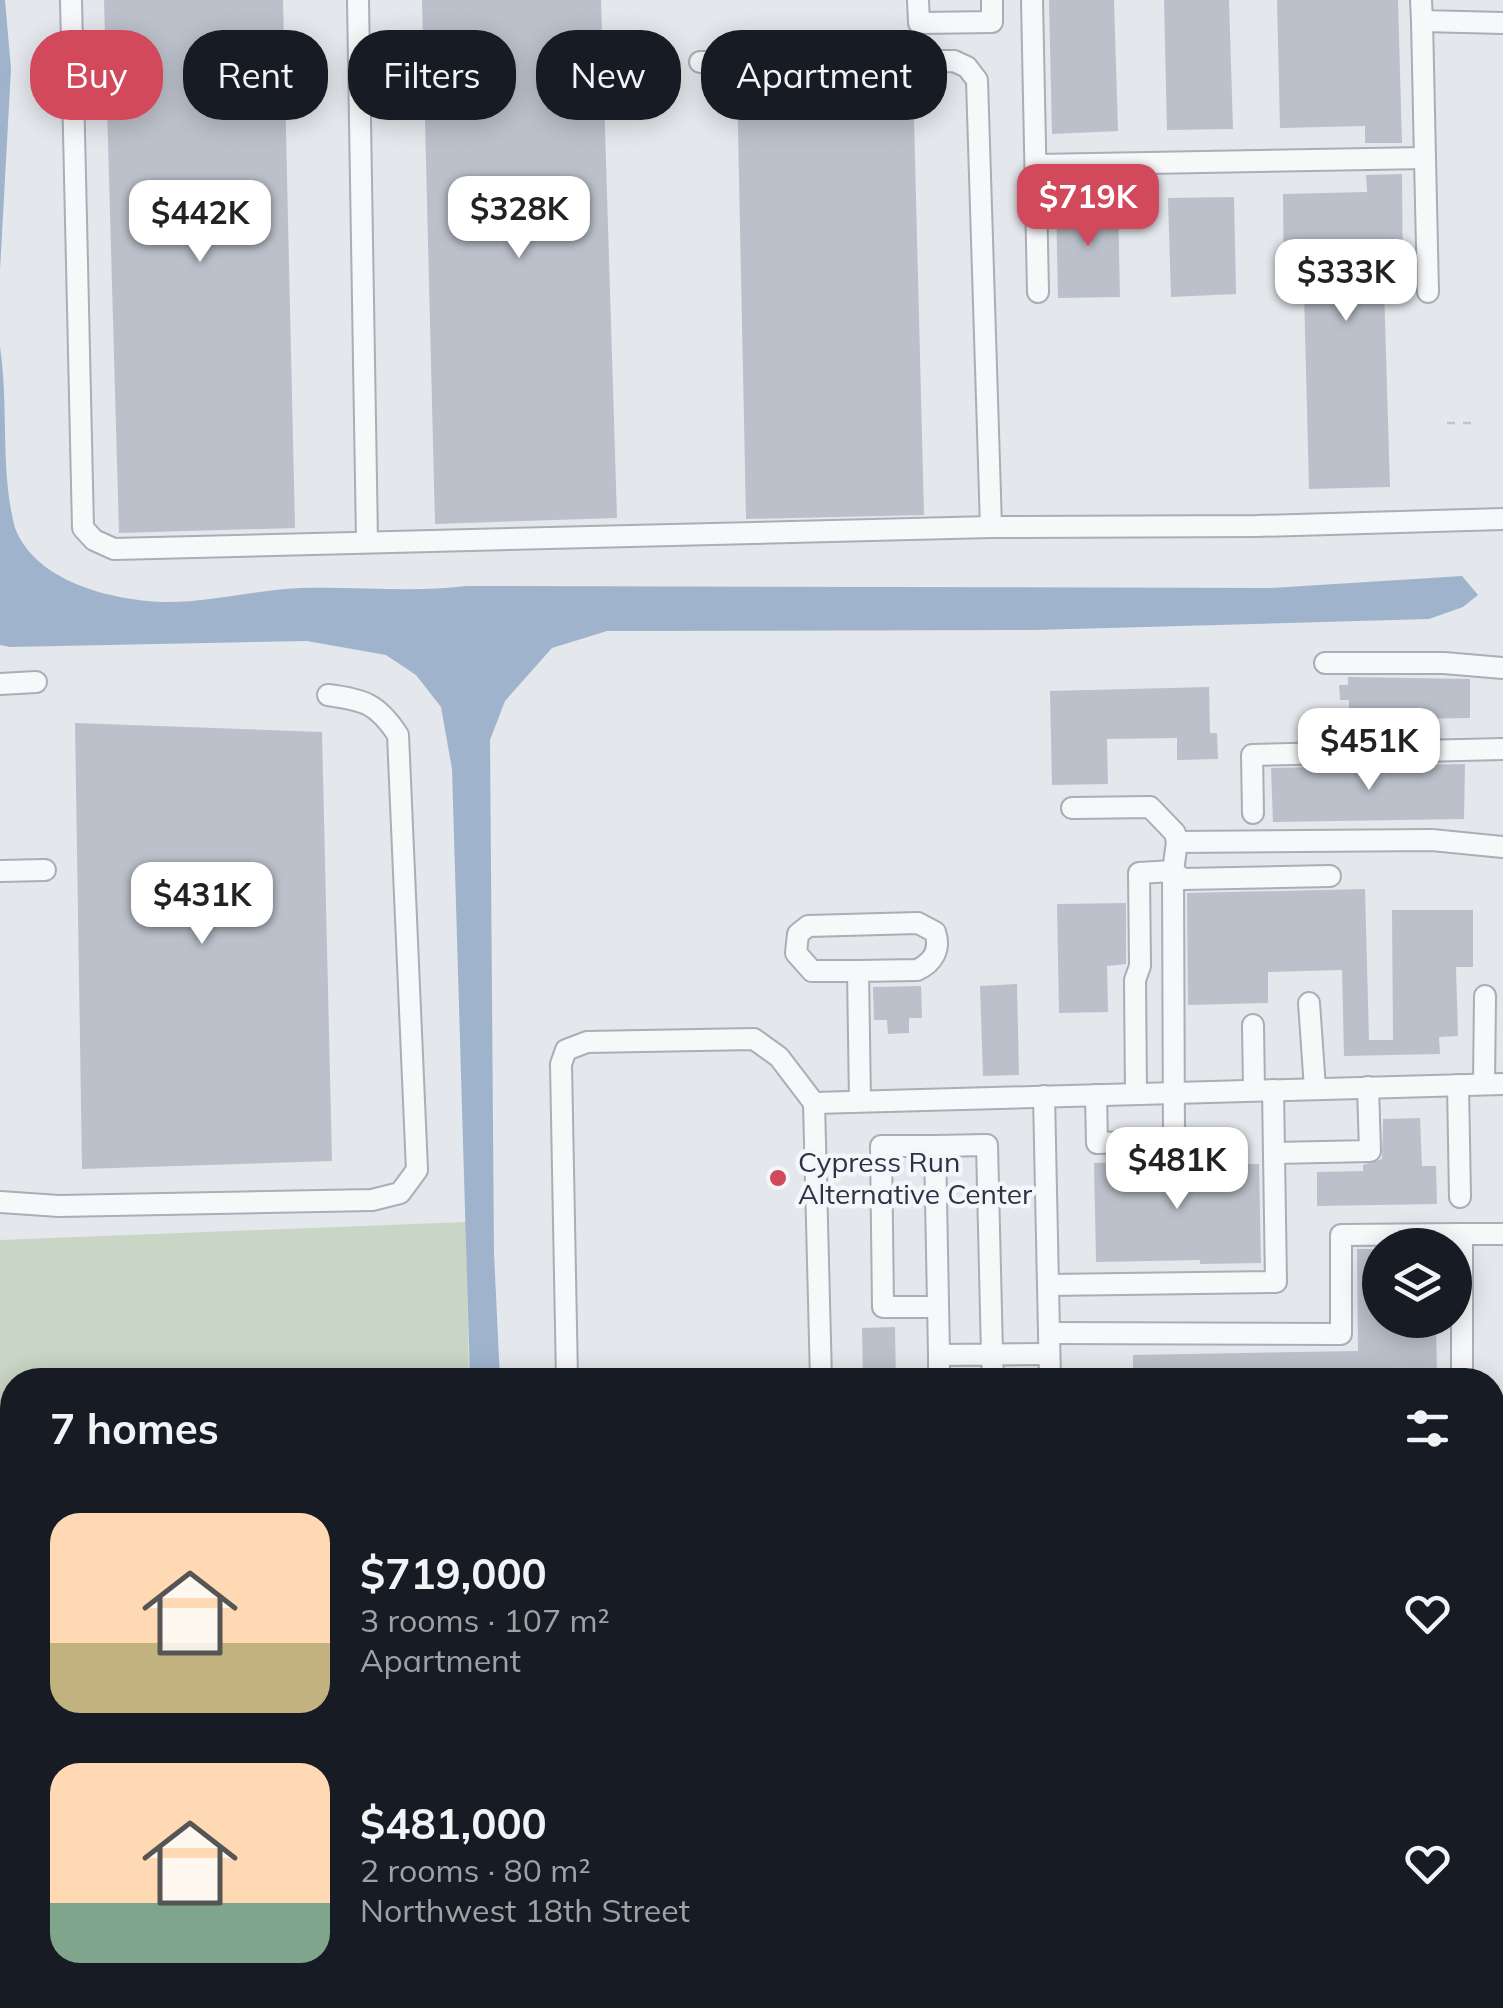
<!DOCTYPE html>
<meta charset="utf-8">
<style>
:root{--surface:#171b24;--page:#242831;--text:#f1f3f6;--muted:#9ea1a6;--accent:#d1495b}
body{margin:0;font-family:Mulish,sans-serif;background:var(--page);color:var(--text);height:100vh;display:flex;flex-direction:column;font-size:38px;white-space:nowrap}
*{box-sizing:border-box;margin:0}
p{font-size:32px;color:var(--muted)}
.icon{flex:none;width:55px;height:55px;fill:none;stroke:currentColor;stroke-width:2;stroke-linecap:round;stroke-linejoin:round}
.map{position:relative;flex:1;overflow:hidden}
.sheet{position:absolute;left:0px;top:1368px;width:1505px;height:642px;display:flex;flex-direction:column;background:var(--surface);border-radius:40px 40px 0 0;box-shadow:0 5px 25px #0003}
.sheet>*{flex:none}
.banner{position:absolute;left:30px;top:30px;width:1000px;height:90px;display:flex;gap:20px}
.controls{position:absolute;left:1362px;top:1228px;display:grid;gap:20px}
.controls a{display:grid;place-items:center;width:110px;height:110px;border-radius:50%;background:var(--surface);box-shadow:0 5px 25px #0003;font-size:50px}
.price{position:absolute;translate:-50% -85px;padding:0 22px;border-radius:20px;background:#fff;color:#222;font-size:32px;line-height:65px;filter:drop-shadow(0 2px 5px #0008)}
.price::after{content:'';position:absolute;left:50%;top:60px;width:30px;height:22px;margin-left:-15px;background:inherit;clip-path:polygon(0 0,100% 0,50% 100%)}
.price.selected{background:var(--accent);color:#fff}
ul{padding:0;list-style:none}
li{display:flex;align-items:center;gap:30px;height:250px;padding:0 50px}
li span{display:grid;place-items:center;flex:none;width:280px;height:200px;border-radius:30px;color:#555}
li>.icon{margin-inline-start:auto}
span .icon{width:120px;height:120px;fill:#fffc;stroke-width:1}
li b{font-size:42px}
h2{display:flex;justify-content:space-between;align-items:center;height:120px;padding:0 50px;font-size:42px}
.pill{padding:0 35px;border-radius:40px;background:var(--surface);box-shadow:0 5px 25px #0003;font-size:35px;line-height:90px}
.pill.selected{background:var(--accent);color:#fff}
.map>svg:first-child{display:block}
.built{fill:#d2d6de}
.green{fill:#c9d6c5}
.water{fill:#9fb4cc}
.building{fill:#bbc0ca}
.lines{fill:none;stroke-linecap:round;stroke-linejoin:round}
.minor-casing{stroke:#a9aeb7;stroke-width:24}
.path{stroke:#c2c5cb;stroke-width:2.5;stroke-dasharray:8 8;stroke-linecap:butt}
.minor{stroke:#f7f8fa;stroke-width:20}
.poi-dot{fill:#d1495b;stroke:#f4f6f9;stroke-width:4}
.labels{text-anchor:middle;stroke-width:9;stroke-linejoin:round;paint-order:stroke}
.poi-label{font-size:28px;fill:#2b3445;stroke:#f4f6f9;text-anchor:start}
</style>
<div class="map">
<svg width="1503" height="2008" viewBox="0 0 1503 2008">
<rect width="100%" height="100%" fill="#e4e7ec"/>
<path class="built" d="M0,1706H12V1998H468L465,2008H0Z"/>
<path class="green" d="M466,1222L469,1380H12V1706H0V1240Z"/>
<g class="water">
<path d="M0,0H5L11,69L0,270Z"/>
<path d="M0,347C9,406 0,471 15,528C36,582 111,600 163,602C208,603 255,590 300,588C356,586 411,593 466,586L1271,588L1462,576L1478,595L1463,607L1429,619L1035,630L607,631L552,648L505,701L490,740L494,1253L500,1380H470L452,769L441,707L416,675L386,655L307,641L10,647L0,645Z"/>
</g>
<g class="building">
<path d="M104,0H283L295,528L119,533Z"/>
<path d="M422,0H601L617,518L435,524Z"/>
<path d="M1049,0H1114L1118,131L1052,134Z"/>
<path d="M1164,0H1229L1233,129L1167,130Z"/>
<path d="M1277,0H1398L1402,143H1365V126L1280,128Z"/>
<path d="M913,79L924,515L746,519L737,81Z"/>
<path d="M1402,174L1403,288H1384L1390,487L1309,489L1304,291L1284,292L1283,194L1367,192L1366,175Z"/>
<path d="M1234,197L1236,294L1171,297L1168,198Z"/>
<path d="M1118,200L1120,297L1058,298L1056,202Z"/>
<path d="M1348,677L1470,679V718L1349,720V700H1340L1339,685H1348Z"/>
<path d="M1209,687L1210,733H1217L1218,759L1177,760V738L1107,739L1108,784L1052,785L1050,691Z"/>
<path d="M75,723L322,732L332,1161L82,1169Z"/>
<path d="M1465,764L1464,819L1273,822L1271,768Z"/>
<path d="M1365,889L1369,1040H1393L1392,910H1473V967H1456L1458,1036L1439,1037L1440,1054L1344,1056L1342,970L1268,972V1003L1188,1005L1187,893Z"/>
<path d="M1126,903V964L1107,966L1108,1012L1059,1013L1057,904Z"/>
<path d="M1017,984L1019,1075L983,1076L980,986Z"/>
<path d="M921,986L922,1018H909V1033L888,1034L887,1020H874L873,987Z"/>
<path d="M1420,1118L1422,1166H1436L1437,1204L1317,1206V1172L1363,1171V1165L1382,1159L1383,1119Z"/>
<path d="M1191,1161L1192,1165L1259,1164L1261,1263L1200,1264V1260L1096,1262L1094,1163Z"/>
<path d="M1357,1249H1380V1320H1436L1437,1380H1133V1355L1358,1351Z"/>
<path d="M895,1327L896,1380H863L862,1328Z"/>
</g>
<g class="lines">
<defs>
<g id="minor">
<path d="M71,0L83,528L94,540L114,549L991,527L1257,526L1503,519"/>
<path d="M358,0L367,541"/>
<path d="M918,0L919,23L992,22V0"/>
<path d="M1032,0L1038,292"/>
<path d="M1421,0L1422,21L1503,23"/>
<path d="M700,62L954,61L967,67L977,80L991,527"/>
<path d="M1425,158L1428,292"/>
<path d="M1037,165L1425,158L1422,21"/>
<path d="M1325,663H1444L1503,668"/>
<path d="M0,684L36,682"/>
<path d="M1072,808L1150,807L1175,833L1177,842L1432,840L1503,847"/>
<path d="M1253,813L1252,755L1503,749"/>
<path d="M0,871L45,870"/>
<path d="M858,971H812L796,953L798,934L808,926L918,923L935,932C941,949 933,963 917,970L858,971L860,1101"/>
<path d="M1309,1003L1315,1088"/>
<path d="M1253,1025L1254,1090"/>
<path d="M1484,1084L1485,996"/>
<path d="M1458,1085L1460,1197"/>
<path d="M1136,1094L1135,980L1140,966L1139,873L1173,871L1183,879L1330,876"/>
<path d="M1096,1095L1097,1143L1174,1141L1173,871L1177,842"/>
<path d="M1044,1096L1050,1380"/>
<path d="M935,1146H881L883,1307H938"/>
<path d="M1274,1153L1370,1151L1368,1087"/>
<path d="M0,1202L59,1206L372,1200L400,1193L417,1170L398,735C377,703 364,700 328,695"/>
<path d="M1048,1285L1276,1282L1273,1090"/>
<path d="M1049,1333L1341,1334V1235L1462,1234"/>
<path d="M939,1355V1380"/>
<path d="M567,1380L561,1064L566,1050L587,1042L754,1039L779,1057L814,1103"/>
<path d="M821,1380L814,1103L1503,1084"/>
<path d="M993,1380L992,1354L987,1145L935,1146L939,1355L1049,1354"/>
<path d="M1462,1380V1234H1503"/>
<path d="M1492,1486L1503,1485"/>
<path d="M1497,1508L1498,1540H1503"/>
<path d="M1492,1580H1498V1540"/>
<path d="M1492,1605H1503"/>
<path d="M0,1718H12"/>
<path d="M1492,1783H1503"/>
<path d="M1492,1966L1503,1967"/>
<path d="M835,1998V2008"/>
<path d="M984,1998V2008"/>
<path d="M1064,1998V2008"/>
<path d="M1352,1998V2008"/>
<path d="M1453,1998V2008"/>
<path d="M411,2008L416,1998"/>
<path d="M899,2008V1998"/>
<path d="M1402,2008L1403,1998"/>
</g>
</defs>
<use href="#minor" class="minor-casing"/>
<path class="path" d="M1447,423H1477"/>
<use href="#minor" class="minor"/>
</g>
<circle class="poi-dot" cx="778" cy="1178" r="10"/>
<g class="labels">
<g class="poi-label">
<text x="798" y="1172">Cypress Run<tspan x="798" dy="32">Alternative Center</tspan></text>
</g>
</g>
</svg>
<div class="controls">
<a><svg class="icon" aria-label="layers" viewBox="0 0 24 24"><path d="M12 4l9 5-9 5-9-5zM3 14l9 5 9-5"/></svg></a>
</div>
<b class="price selected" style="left:1088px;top:249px">$719K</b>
<b class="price" style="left:519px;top:261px">$328K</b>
<b class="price" style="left:200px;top:265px">$442K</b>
<b class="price" style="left:1346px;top:324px">$333K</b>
<b class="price" style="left:1369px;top:793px">$451K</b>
<b class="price" style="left:202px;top:947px">$431K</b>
<b class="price" style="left:1177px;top:1212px">$481K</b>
<div class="banner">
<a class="pill selected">Buy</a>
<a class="pill">Rent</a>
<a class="pill">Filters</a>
<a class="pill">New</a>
<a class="pill">Apartment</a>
</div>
<section class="sheet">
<h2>7 homes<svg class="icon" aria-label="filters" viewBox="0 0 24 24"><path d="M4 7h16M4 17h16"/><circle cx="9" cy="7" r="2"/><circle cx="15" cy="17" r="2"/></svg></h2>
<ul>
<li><span style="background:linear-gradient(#ffd9b3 65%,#c2b280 0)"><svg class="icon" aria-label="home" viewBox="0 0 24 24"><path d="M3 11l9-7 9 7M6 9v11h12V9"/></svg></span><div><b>$719,000</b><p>3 rooms · 107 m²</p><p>Apartment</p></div><svg class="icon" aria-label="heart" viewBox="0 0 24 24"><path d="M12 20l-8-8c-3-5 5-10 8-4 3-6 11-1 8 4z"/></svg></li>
<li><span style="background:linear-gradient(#ffd9b3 70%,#7fa58c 0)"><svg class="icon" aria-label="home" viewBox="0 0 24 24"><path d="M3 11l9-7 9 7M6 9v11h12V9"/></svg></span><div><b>$481,000</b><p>2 rooms · 80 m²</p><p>Northwest 18th Street</p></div><svg class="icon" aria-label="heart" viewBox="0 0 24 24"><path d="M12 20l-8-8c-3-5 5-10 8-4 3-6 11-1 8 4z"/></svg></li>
</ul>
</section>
</div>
